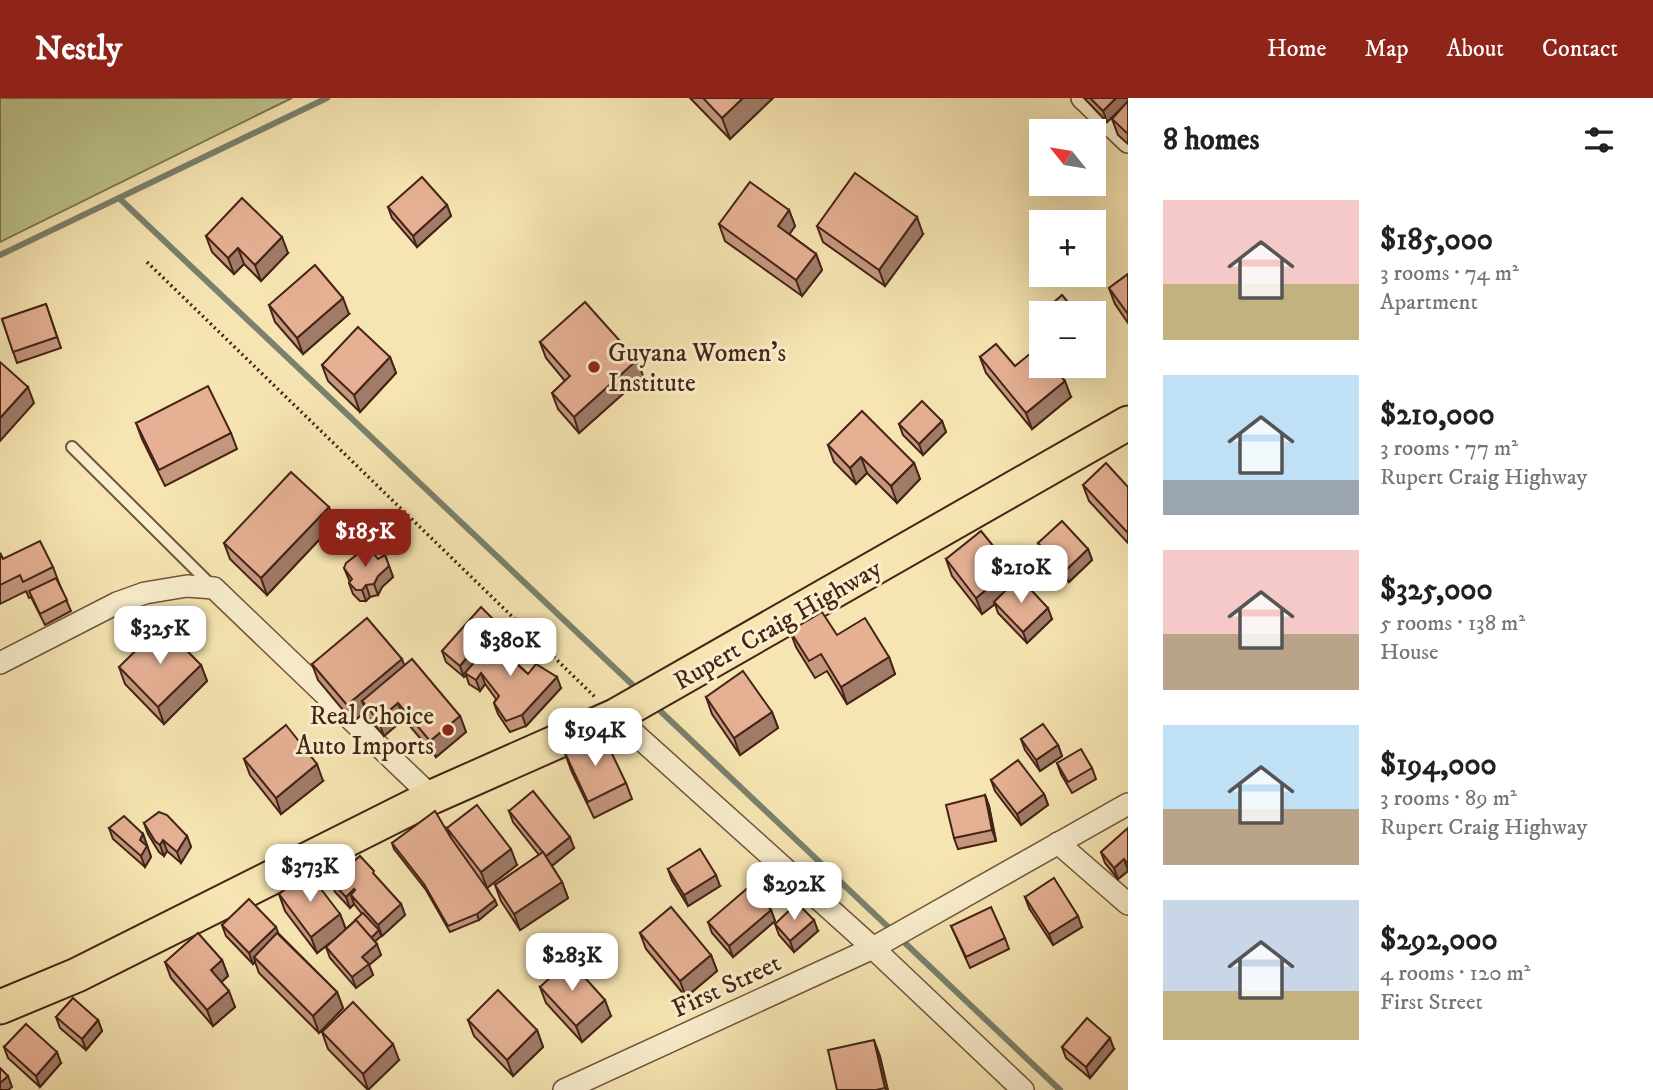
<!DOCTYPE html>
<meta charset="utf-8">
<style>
:root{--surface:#fff;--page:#f2f2f2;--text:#202124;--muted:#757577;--accent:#8f2418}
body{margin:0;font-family:"IM FELL DW Pica",serif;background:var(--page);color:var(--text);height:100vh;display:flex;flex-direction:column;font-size:26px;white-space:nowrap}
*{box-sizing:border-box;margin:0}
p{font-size:23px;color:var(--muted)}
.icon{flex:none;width:38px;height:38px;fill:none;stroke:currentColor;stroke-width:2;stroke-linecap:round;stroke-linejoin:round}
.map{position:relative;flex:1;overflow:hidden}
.panel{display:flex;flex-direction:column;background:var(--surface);width:525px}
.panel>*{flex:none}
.needle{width:46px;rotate:300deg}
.tools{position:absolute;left:1029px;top:21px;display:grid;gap:14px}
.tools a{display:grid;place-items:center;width:77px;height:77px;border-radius:0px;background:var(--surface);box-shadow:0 7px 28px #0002;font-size:35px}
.price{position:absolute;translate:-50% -60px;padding:0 16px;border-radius:14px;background:#fff;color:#222;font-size:23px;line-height:46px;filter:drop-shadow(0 2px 4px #0008)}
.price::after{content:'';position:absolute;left:50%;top:42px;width:21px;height:16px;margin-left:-10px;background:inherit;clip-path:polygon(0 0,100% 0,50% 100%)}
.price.on{background:var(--accent);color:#fff}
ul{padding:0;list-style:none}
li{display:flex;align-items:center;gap:21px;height:175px;padding:0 35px}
li span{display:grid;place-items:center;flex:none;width:196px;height:140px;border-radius:0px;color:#555}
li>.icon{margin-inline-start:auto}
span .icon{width:84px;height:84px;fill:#fffc;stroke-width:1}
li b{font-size:30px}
h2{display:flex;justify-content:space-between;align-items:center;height:84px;padding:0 35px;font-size:30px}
header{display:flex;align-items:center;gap:42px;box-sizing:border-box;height:98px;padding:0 35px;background:var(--accent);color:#fff}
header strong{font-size:33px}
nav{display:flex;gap:38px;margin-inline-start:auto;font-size:24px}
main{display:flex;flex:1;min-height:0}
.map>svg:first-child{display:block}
.green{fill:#bdc48b;stroke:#817450;stroke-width:2}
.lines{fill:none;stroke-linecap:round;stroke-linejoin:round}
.stream{stroke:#7a816d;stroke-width:6}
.lane-casing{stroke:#71543c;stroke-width:14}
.street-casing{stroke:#71543c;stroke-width:24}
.primary-casing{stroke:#452315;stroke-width:37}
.path{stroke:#452315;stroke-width:3.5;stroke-dasharray:2 3.5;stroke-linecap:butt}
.lane{stroke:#f9eecd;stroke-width:10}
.street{stroke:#f9eecd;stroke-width:21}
.primary{stroke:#f6e5b2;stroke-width:33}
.wall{fill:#c5977f;stroke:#452315;stroke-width:2}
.shaded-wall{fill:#a07b68;stroke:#452315;stroke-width:2}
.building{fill:#e5b094;stroke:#452315;stroke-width:2}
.poi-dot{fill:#8f2418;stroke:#f9eecd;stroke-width:2.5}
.labels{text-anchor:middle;stroke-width:6;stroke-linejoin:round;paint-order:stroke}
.poi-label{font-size:26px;fill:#452315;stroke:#f9eecd;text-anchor:start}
.street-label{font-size:26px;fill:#452315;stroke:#f9eecd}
</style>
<header>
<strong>Nestly</strong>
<nav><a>Home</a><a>Map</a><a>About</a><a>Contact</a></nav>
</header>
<main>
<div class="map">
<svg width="1128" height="992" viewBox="0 0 1128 992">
<rect width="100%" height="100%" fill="#f6e5b2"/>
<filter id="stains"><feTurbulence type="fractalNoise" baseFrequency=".00286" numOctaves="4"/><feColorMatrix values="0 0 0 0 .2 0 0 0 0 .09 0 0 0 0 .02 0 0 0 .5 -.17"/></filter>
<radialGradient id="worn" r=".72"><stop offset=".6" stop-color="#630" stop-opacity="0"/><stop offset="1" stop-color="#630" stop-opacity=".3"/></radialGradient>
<path class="green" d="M0,0H292L0,144Z"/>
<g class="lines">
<g class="stream">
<path d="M119,100L639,593"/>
<path d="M0,157L327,0"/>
<path d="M655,608L1060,992"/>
</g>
<defs>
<path id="lane" d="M72,349L212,488"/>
<g id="street">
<path d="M1082,0L1128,44"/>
<path d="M0,565L117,505L145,495L187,488L214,490L432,699"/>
<path d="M615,618L873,850L1023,992"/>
<path d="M1058,745L1128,806"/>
<path d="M564,992L873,850L1128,706"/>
</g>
<path id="primary" d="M0,909L77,877L432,699L615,618L1128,325"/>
</defs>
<use href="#lane" class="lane-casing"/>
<use href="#street" class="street-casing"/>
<use href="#primary" class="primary-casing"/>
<path class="path" d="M147,164L596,600"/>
<use href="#lane" class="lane"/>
<use href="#street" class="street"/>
<use href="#primary" class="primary"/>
</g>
<g class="wall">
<path d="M690,0H773L730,41Z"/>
<path d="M1084,0H1128V46L1118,37L1112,21L1121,11L1107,24Z"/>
<path d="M447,107L451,118L417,149L392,120L388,109Z"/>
<path d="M789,112L795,128L789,136L816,156L822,172L802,198L725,143L719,126Z"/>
<path d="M817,128L923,136L885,188L823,144Z"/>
<path d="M206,138L288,155L261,183L244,166L234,176L212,154Z"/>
<path d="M1128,176V225L1115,206L1109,190Z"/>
<path d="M46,206L61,250L17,265L2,221Z"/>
<path d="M269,207L349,216L303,256L275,224Z"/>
<path d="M540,244L637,262L643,278L579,335L558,311L552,295L565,283L546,260Z"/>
<path d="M390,259L396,275L360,314L328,283L322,267Z"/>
<path d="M980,259L1071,299L1032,331L986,275Z"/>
<path d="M942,323L946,334L923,357L903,337L899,326Z"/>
<path d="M136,325L231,335L237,351L165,388L142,341Z"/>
<path d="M828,347L914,365L920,381L897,405L867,375L856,386L834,364Z"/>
<path d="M1083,387L1128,389V445L1089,403Z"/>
<path d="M335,425L267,497L230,461L224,445Z"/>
<path d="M1038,445L1088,451L1092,462L1069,484L1042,456Z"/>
<path d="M0,455L3,461L53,469L59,485L71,513L45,527L31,499L29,500L26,493L0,506Z"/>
<path d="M385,457L393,479L382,489L378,497L370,499L366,503H360L353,496L349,485L350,484L344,470L378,461Z"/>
<path d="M946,461L1016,483L1052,521L1027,545L998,515L995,506L982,516L952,478Z"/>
<path d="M790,533L837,537L889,559L895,576L847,606L827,573L815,580L796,549Z"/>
<path d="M500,534L513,543L517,554L513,562L528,576L561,590L526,628L510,634L498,616L494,605L496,601L485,586L480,593L469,586L466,577L464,579L446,564L442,553Z"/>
<path d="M312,566L404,568L460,618L466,634L436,659L404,621L384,638L368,619L366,613L353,624L318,582Z"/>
<path d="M201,567L207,583L164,626L125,586L119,569Z"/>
<path d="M706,599L772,614L778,630L740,657L712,616Z"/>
<path d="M1021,641L1058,647L1062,658L1040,673L1025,652Z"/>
<path d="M565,655L626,685L632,701L594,720L571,672Z"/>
<path d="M244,661L323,683L281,716L250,677Z"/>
<path d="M1057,665L1092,670L1096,681L1072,695L1061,676Z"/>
<path d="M991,682L1044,696L1048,707L1021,727L995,693Z"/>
<path d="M985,697L989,708L996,743L958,751L954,740Z"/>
<path d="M509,713L574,750L552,768L562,784L568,800L520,832L501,803L495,787L539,757L513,724Z"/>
<path d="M144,725L187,738L191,749L181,765L167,753L164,758L159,754L148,736Z"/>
<path d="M109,730L143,736L151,759L145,769L113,741Z"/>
<path d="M447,730L517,767L487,790L497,807L479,822L450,834L426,792L394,751L392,745L451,740Z"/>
<path d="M1128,730V773L1118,781L1105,765L1101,754Z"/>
<path d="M668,771L720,788L688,808L672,782Z"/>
<path d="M376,779L401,806L405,817L382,838L380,835L381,838L374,844L381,857L369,867L373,877L356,890L330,860L326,849L330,845L317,855L285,813L279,796L340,816L346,831L362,816L354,806L350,810L335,794L331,783Z"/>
<path d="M1025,799L1082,829L1053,847L1029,810Z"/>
<path d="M771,812L775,823L733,859L712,835L708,824Z"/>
<path d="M775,826L818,833L794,854L779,837Z"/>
<path d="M222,827L278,835L337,894L343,910L319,935L259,875L255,864L253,866L226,838Z"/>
<path d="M951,828L1005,840L1009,851L970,870Z"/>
<path d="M640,835L711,857L717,873L686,899L646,851Z"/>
<path d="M222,862L228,878L221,884L235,909L213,928L171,880L165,864Z"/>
<path d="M540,889L611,918L582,944L546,905Z"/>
<path d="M56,919L98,922L102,933L86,952L60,930Z"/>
<path d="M468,922L537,932L543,949L513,978L474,938Z"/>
<path d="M322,934L399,962L368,992L328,951Z"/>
<path d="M4,949L61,965L40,989L8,960Z"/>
<path d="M1062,949L1114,951L1090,980L1066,960Z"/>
</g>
<g class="shaded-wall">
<path d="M743,0H773L730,41L722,20Z"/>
<path d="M1116,0H1128V4L1107,24L1103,13Z"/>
<path d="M447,107L451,118L417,149L413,138Z"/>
<path d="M789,112L795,128L784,144L778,128Z"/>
<path d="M917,119L923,136L885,188L879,172Z"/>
<path d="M282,139L288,155L261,183L255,167Z"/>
<path d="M238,150L244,166L234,176L228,160Z"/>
<path d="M816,156L822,172L802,198L796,182Z"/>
<path d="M343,200L349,216L303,256L297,240Z"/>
<path d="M1094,235L1097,245L1094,248Z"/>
<path d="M390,259L396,275L360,314L354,297Z"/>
<path d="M637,262L643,278L579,335L574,319Z"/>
<path d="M1065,283L1071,299L1032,331L1026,315Z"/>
<path d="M28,289L34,305L0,343V320Z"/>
<path d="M942,323L946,334L923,357L919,346Z"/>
<path d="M861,359L867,375L856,386L850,370Z"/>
<path d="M914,365L920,381L897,405L891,388Z"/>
<path d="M329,409L335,425L267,497L261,480Z"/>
<path d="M1088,451L1092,462L1069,484L1065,473Z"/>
<path d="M389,468L393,479L382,489L378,497L374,486L378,478Z"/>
<path d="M1012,471L1017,488L994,504L995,506L982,516L976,500Z"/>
<path d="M366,487L370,499L366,503L362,492Z"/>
<path d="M1048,510L1052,521L1027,545L1023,534Z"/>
<path d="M496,524L500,535L465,575L466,577L464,579L460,568Z"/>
<path d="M513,543L517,554L510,567L506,556Z"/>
<path d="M889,559L895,576L847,606L841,589Z"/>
<path d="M402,561L408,577L362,603L366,613L353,624L347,607Z"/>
<path d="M201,567L207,583L164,626L158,609Z"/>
<path d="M481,575L485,586L480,593L476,582Z"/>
<path d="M557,579L561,590L526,628L522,617Z"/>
<path d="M398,605L404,621L384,638L378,622Z"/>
<path d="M772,614L778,630L740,657L734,640Z"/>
<path d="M460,618L466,634L436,659L430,643Z"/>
<path d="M1058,647L1062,658L1040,673L1036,662Z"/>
<path d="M317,666L323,683L281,716L276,700Z"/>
<path d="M1044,696L1048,707L1021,727L1017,716Z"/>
<path d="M985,697L989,708L996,743L992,732Z"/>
<path d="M143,736L151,759L145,769L141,758L140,742Z"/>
<path d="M187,738L191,749L181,765L177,754Z"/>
<path d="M570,739L574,750L549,770L545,759Z"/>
<path d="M163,742L167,753L164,758L160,747Z"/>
<path d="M511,751L517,767L487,790L481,774Z"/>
<path d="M1124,761L1128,773L1118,781L1114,770Z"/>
<path d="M716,777L720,788L688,808L684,797Z"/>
<path d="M562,784L568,800L520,832L514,816Z"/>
<path d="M354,791L357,804L351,797L354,806L350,810L346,799Z"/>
<path d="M495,802L497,807L479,822L477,816Z"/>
<path d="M401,806L405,817L382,838L378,827Z"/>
<path d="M771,812L775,823L733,859L729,848Z"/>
<path d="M340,816L346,832L317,855L311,839Z"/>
<path d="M1078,818L1082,829L1053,847L1049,836Z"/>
<path d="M814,822L818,833L794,854L790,843Z"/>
<path d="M276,829L280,840L254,859L255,864L253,866L249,855Z"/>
<path d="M379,832L381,838L373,845L371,840Z"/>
<path d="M377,846L381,857L369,867L373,877L356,890L352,879L362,859Z"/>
<path d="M711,857L717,873L686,899L680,883Z"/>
<path d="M222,862L228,878L217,888L211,872Z"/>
<path d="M229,893L235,909L213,928L207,912Z"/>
<path d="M337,894L343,910L319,935L313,918Z"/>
<path d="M605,902L611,918L582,944L576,928Z"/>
<path d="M98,922L102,933L86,952L82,941Z"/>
<path d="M537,932L543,949L513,978L507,962Z"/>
<path d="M1110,940L1114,951L1090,980L1086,969Z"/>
<path d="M874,942L880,958L888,992H886L885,990Z"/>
<path d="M393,946L399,962L368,992L363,976Z"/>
<path d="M57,954L61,965L40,989L36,978Z"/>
<path d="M8,978L12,989L8,992H0V985Z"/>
</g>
<g class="building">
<path d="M703,0H743L722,20Z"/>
<path d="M1090,0H1116L1103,13Z"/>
<path d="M1128,3V36L1112,21Z"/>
<path d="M855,75L917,119L879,172L817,128Z"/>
<path d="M422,79L447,107L413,138L388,109Z"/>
<path d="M750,84L789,112L778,128L816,156L796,182L719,126Z"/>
<path d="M242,100L282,139L255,167L238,150L228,160L206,138Z"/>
<path d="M315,167L343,200L297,240L269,207Z"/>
<path d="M1128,176V216L1109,190Z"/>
<path d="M1062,197L1077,215H1041V224L1037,219Z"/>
<path d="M585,204L637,262L574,319L552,295L570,278L540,244Z"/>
<path d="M46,206L57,239L13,254L2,221Z"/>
<path d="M358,229L390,259L354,297L322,267Z"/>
<path d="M996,246L1015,268L1037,250L1041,254V268H1052L1065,283L1026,315L980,259Z"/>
<path d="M0,264L28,289L0,320Z"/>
<path d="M208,288L231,335L159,372L136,325Z"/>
<path d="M922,303L942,323L919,346L899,326Z"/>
<path d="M862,313L914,365L891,388L861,359L850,370L828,347Z"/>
<path d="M1106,365L1128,389V435L1083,387Z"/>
<path d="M291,374L329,409L261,480L224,445Z"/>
<path d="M1062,423L1088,451L1065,473L1038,445Z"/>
<path d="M981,433L1012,471L976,500L946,461Z"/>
<path d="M40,443L53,469L23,484L20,477L0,487V455L3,461Z"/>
<path d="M368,448L378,461L385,457L389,468L378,478L374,486L366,487L362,492H356L349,485L352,481L344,470L346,465Z"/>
<path d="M1019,479L1048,510L1023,534L994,504Z"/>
<path d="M56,480L67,502L40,516L29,493Z"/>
<path d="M481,509L496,524L460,568L442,553Z"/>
<path d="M822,514L837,537L865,520L889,559L841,589L821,556L809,563L790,533Z"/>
<path d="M367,520L402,561L347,607L312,566Z"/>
<path d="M162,527L201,567L158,609L119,569Z"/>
<path d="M501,533L513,543L506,556L528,576L536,566L557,579L522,617L506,623L494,605L499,598L481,575L476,582L465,575Z"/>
<path d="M412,561L460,618L430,643L398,605L378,622L362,603Z"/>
<path d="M743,573L772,614L734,640L706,599Z"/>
<path d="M1043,626L1058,647L1036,662L1021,641Z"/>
<path d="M286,627L317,666L276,700L244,661Z"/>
<path d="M603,637L626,685L588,704L565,655Z"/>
<path d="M1081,651L1092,670L1068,684L1057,665Z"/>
<path d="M1018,662L1044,696L1017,716L991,682Z"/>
<path d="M533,693L570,739L546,758L509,713Z"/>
<path d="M985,697L992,732L954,740L946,707Z"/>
<path d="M477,707L511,751L481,774L447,730Z"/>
<path d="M435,713L451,740L495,802L477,816L448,828L424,786L392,745Z"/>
<path d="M159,714L167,717L187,738L177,754L163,742L160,747L155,743L144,725Z"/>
<path d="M124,718L143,736L140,742L147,748L141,758L109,730Z"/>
<path d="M1128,730V766L1124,761L1114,770L1101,754Z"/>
<path d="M700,751L716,777L684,797L668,771Z"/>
<path d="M543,754L562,784L514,816L495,787Z"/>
<path d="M360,758L374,773L373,775L401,806L378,827L351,797L355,792L354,791L346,799L331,783Z"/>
<path d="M308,774L340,816L311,839L279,796Z"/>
<path d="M1054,780L1078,818L1049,836L1025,799Z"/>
<path d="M750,788L771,812L729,848L708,824Z"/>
<path d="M249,801L276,829L249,855L222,827Z"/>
<path d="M797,805L814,822L790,843L775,826Z"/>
<path d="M671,809L711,857L680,883L640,835Z"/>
<path d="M991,809L1005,840L966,859L951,828Z"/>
<path d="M363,815L379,832L371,840L355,822Z"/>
<path d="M356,822L377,846L362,859L369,866L352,879L326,849Z"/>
<path d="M198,835L222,862L211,872L229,893L207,912L165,864Z"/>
<path d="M277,835L337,894L313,918L254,859Z"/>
<path d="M569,862L605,902L576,928L540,889Z"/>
<path d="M498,892L537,932L507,962L468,922Z"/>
<path d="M73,900L98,922L82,941L56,919Z"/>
<path d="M353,904L393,946L363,976L322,934Z"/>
<path d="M1087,920L1110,940L1086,969L1062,949Z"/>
<path d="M26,926L57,954L36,978L4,949Z"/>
<path d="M874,942L885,990L876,992H837L828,952Z"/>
<path d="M0,970L8,978L0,985Z"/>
</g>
<g class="poi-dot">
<circle cx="594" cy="269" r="7"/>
<circle cx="448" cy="632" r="7"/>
</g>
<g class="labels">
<g class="poi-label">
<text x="608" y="263">Guyana Women’s<tspan x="608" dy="30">Institute</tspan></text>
<text x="434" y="626" text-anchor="end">Real Choice<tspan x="434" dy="30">Auto Imports</tspan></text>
</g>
<g class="street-label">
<text transform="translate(777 526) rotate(-30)" y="9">Rupert Craig Highway</text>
<text transform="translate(726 887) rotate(-25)" y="9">First Street</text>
</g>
</g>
<rect width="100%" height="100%" filter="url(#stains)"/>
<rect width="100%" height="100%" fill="url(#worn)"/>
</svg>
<div class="tools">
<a><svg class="needle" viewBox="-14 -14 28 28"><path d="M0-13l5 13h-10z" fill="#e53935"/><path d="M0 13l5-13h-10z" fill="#757577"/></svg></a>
<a>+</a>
<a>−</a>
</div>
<b class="price on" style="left:365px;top:471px">$185K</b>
<b class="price" style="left:1021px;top:507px">$210K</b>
<b class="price" style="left:160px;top:568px">$325K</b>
<b class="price" style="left:510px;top:580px">$380K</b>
<b class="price" style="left:595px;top:670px">$194K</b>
<b class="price" style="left:310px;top:806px">$373K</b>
<b class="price" style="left:794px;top:824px">$292K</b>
<b class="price" style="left:572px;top:895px">$283K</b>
</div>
<section class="panel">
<h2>8 homes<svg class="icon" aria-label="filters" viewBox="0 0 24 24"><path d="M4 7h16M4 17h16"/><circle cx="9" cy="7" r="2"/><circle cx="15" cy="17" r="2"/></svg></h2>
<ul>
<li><span style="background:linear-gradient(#f6c9c9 60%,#c2b280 0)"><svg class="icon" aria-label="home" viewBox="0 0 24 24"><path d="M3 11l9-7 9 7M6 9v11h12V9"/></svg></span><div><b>$185,000</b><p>3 rooms · 74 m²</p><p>Apartment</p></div></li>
<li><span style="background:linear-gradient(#bfe0f5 75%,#9aa5b1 0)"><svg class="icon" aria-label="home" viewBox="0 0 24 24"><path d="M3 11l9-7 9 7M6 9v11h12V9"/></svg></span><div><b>$210,000</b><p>3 rooms · 77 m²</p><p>Rupert Craig Highway</p></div></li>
<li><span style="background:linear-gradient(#f6c9c9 60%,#b9a48a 0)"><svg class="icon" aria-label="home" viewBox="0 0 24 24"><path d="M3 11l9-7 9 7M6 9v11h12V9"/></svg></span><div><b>$325,000</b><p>5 rooms · 138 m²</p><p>House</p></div></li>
<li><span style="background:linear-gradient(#bfe0f5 60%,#b9a48a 0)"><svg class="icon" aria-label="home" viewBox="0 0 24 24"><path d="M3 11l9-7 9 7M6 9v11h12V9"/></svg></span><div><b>$194,000</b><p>3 rooms · 89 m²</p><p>Rupert Craig Highway</p></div></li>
<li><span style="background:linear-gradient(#c9d6e8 65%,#c2b280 0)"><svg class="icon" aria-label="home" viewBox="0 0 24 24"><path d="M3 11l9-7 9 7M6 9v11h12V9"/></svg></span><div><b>$292,000</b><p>4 rooms · 120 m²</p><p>First Street</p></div></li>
</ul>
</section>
</main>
